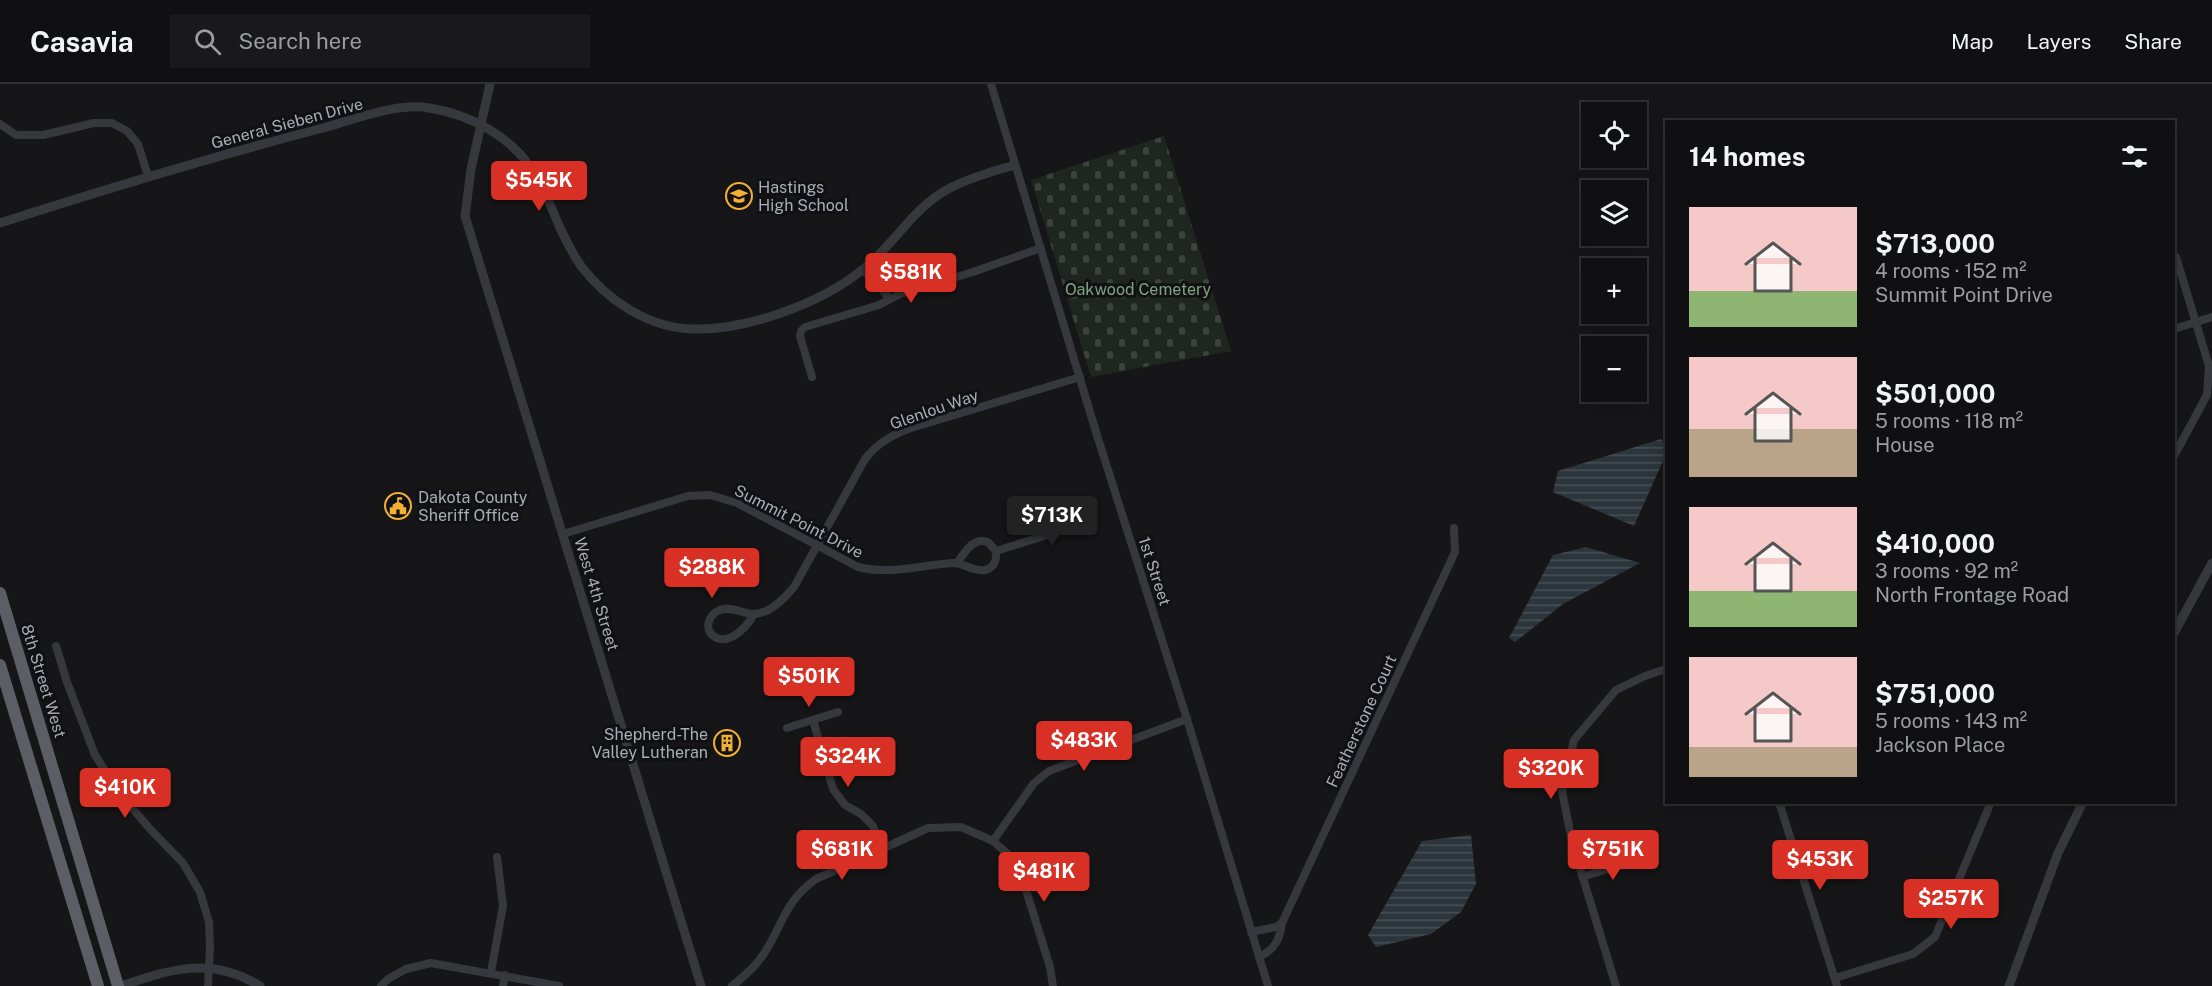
<!DOCTYPE html>
<meta charset="utf-8">
<style>
:root{--surface:#101012;--page:#19191b;--text:#f1f3f6;--muted:#9c9d9f;--line:#303032;--accent:#d93025}
body{margin:0;font-family:"Public Sans",sans-serif;background:var(--page);color:var(--text);height:100vh;display:flex;flex-direction:column;font-size:22px;white-space:nowrap}
*{box-sizing:border-box;margin:0}
p{font-size:20px;color:var(--muted)}
.icon{flex:none;width:33px;height:33px;fill:none;stroke:currentColor;stroke-width:2;stroke-linecap:round;stroke-linejoin:round}
.map{position:relative;flex:1;overflow:hidden}
.sheet{position:absolute;left:1665px;top:36px;width:510px;height:684px;display:flex;flex-direction:column;background:var(--surface);border-radius:0px;box-shadow:0 3px 15px #0003,0 0 0 2px var(--line)}
.sheet>*{flex:none}
.controls{position:absolute;left:1581px;top:18px;display:grid;gap:12px}
.controls a{display:grid;place-items:center;width:66px;height:66px;border-radius:0px;background:var(--surface);box-shadow:0 3px 15px #0003,0 0 0 2px var(--line);font-size:30px}
.price{position:absolute;translate:-50% -51px;padding:0 14px;border-radius:6px;background:var(--accent);color:#fff;font-size:20px;line-height:39px;filter:drop-shadow(0 2px 3px #0008)}
.price::after{content:'';position:absolute;left:50%;top:36px;width:18px;height:14px;margin-left:-9px;background:inherit;clip-path:polygon(0 0,100% 0,50% 100%)}
.price.active{background:#222;color:#fff}
ul{padding:0;list-style:none}
li{display:flex;align-items:center;gap:18px;height:150px;padding:0 24px}
li span{display:grid;place-items:center;flex:none;width:168px;height:120px;border-radius:0px;color:#555}
li>.icon{margin-inline-start:auto}
span .icon{width:72px;height:72px;fill:#fffc;stroke-width:1}
li b{font-size:26px}
h2{display:flex;justify-content:space-between;align-items:center;height:72px;padding:0 24px;font-size:26px}
header{display:flex;align-items:center;gap:36px;box-sizing:border-box;height:84px;padding:0 30px;background:var(--surface);border-bottom:2px solid var(--line)}
header strong{font-size:28px}
nav{display:flex;gap:33px;margin-inline-start:auto;font-size:21px}
.search{width:420px;height:54px;background:var(--page);display:flex;align-items:center;gap:15px;box-sizing:border-box;padding:0 21px;border-radius:0px;color:var(--muted);font-size:22px}
.map>svg:first-child{display:block}
.cemetery{fill:url(#cemetery-stones)}
.water{fill:url(#water-rules)}
.lines{fill:none;stroke-linecap:round;stroke-linejoin:round}
.minor{stroke:#37383d;stroke-width:8}
.tertiary{stroke:#37383d;stroke-width:9}
.trunk{stroke:#5b5e65;stroke-width:12}
.labels{text-anchor:middle;stroke-width:6;stroke-linejoin:round;paint-order:stroke}
.street-label{font-size:16px;fill:#a8adb8;stroke:#111113}
.poi-label{font-size:16px;fill:#a8adb8;stroke:#111113;text-anchor:start}
.park-label{font-size:16px;fill:#7fa381;stroke:#111113}
</style>
<header>
<strong>Casavia</strong>
<div class="search"><svg class="icon" aria-label="search" viewBox="0 0 24 24"><circle cx="10" cy="10" r="6"/><path d="M15 15l6 6"/></svg>Search here</div>
<nav><a>Map</a><a>Layers</a><a>Share</a></nav>
</header>
<div class="map">
<svg width="2212" height="902" viewBox="0 0 2212 902">
<defs>
<pattern id="cemetery-stones" width="16" height="16" patternUnits="userSpaceOnUse" patternTransform="scale(1.5)"><rect width="16" height="16" fill="#1e261f"/><path d="M2 7V4a2 2 0 0 1 4 0v3zM10 15v-3a2 2 0 0 1 4 0v3z" fill="#3c433d"/></pattern>
<pattern id="water-rules" width="6" height="5" patternUnits="userSpaceOnUse" patternTransform="scale(1.5)"><rect width="6" height="5" fill="#2c353c"/><path d="M0 2.5h6" fill="none" stroke="#485056"/></pattern>
</defs>
<rect width="100%" height="100%" fill="#161618"/>
<path class="cemetery" d="M1164,52L1231,267L1091,293L1031,96Z"/>
<g class="water">
<path d="M1661,355L1666,363V370L1634,442L1553,408L1558,387Z"/>
<path d="M1586,463L1640,479L1563,520L1515,558L1509,554L1553,471Z"/>
<path d="M1471,751L1476,800L1461,828L1431,850L1376,863L1368,851L1422,757Z"/>
</g>
<g class="lines">
<g class="minor">
<path d="M991,0L1096,348L1187,635L1268,902"/>
<path d="M0,40L16,51H43L94,39H112L127,47L138,60L148,92"/>
<path d="M863,186L881,204L889,215"/>
<path d="M2174,245L2212,233"/>
<path d="M812,293L800,252L801,247L805,243L879,221L900,210L973,188L1041,164"/>
<path d="M2174,372L2207,311L2209,282L2176,173"/>
<path d="M563,450L688,412L710,411L737,419L858,483C890,491 922,481 953,479C964,479 974,488 985,486C994,484 997,476 996,467L988,458C973,453 965,468 957,479"/>
<path d="M996,467L1047,451L1093,426"/>
<path d="M754,530C748,541 732,560 717,554C703,548 707,531 720,526C731,522 741,529 752,530C769,531 784,515 794,503L865,375C877,360 890,352 908,345L1080,293"/>
<path d="M56,562L67,598L95,671L120,710L150,745L183,779L200,808L209,838L210,862L208,902"/>
<path d="M813,636L833,705L845,721L861,730L873,742L882,765"/>
<path d="M787,644L838,628"/>
<path d="M1779,718L1837,902"/>
<path d="M993,757L1034,699L1049,687L1187,635"/>
<path d="M1582,793L1637,776"/>
<path d="M1251,848L1276,843L1282,839"/>
<path d="M1259,873C1274,866 1280,856 1282,839L1455,468L1454,444"/>
<path d="M491,888L503,822L497,773"/>
<path d="M1835,894L1913,870L1935,853L1991,718"/>
<path d="M381,902L388,895L406,885L431,879L559,902"/>
<path d="M503,902L505,891"/>
<path d="M732,902C745,892 756,882 765,868C784,838 785,817 816,795L928,744L961,743L993,757L1010,772L1021,790L1050,883L1053,902"/>
<path d="M1616,902L1572,758L1562,707L1574,656L1616,606L1645,592L1666,585"/>
</g>
<g class="tertiary">
<path d="M490,0L471,85L465,132L701,902"/>
<path d="M0,139C106,105 212,73 319,45C351,37 397,18 429,24C469,30 511,52 533,87C545,105 552,126 561,146C567,158 573,171 581,182C607,216 647,243 691,245C745,247 820,220 862,186C893,162 913,124 948,105C969,94 993,87 1015,81"/>
<path d="M2174,549L2212,479"/>
<path d="M121,902C171,885 211,872 260,902"/>
<path d="M2009,902L2058,769L2083,718"/>
</g>
<g class="trunk">
<path d="M0,509L118,902"/>
<path d="M0,581L98,902"/>
</g>
</g>
<defs>
<symbol id="school-ring" viewBox="-11 -11 22 22"><circle r="9.5" fill="#111113" stroke="#f2b134" stroke-width="1.5"/><path d="M0-5L7-2L0 1L-7-2ZM-4 1L0 2.5L4 1V4Q0 6-4 4Z" fill="#f2b134"/></symbol>
<symbol id="civic-ring" viewBox="-11 -11 22 22"><circle r="9.5" fill="#111113" stroke="#f2b134" stroke-width="1.5"/><path d="M-.6-6.5H3V-4.5H.6V-3L4-1V1h2V6H-6V1h2V-1L-.6-3ZM-1.2 2.5V6h2.4V2.5Z" fill="#f2b134"/></symbol>
<symbol id="building-ring" viewBox="-11 -11 22 22"><circle r="9.5" fill="#111113" stroke="#f2b134" stroke-width="1.5"/><path d="M-4-6H4V6H1V3H-1V6H-4ZM-2.5-4.3h1.7v1.8h-1.7ZM.8-4.3h1.7v1.8H.8ZM-2.5-1h1.7V.8h-1.7ZM.8-1h1.7V.8H.8Z" fill="#f2b134"/></symbol>
</defs>
<g fill-rule="evenodd">
<use href="#school-ring" x="724" y="97" width="30" height="30"/>
<use href="#civic-ring" x="383" y="407" width="30" height="30"/>
<use href="#building-ring" x="712" y="644" width="30" height="30"/>
</g>
<g class="labels">
<g class="street-label">
<text transform="translate(287 39) rotate(-15)" y="6">General Sieben Drive</text>
<text transform="translate(934 325) rotate(-19)" y="6">Glenlou Way</text>
<text transform="translate(799 437) rotate(27)" y="6">Summit Point Drive</text>
<text transform="translate(1155 487) rotate(72)" y="6">1st Street</text>
<text transform="translate(597 510) rotate(73)" y="6">West 4th Street</text>
<text transform="translate(44 597) rotate(73)" y="6">8th Street West</text>
<text transform="translate(1361 637) rotate(-65)" y="6">Featherstone Court</text>
</g>
<g class="poi-label">
<text x="758" y="109">Hastings<tspan x="758" dy="18">High School</tspan></text>
<text x="418" y="419">Dakota County<tspan x="418" dy="18">Sheriff Office</tspan></text>
<text x="708" y="656" text-anchor="end">Shepherd-The<tspan x="708" dy="18">Valley Lutheran</tspan></text>
</g>
<g class="park-label">
<text x="1138" y="211">Oakwood Cemetery</text>
</g>
</g>
</svg>
<div class="controls">
<a><svg class="icon" aria-label="locate" viewBox="0 0 24 24"><circle cx="12" cy="12" r="6"/><path d="M12 2v4M12 18v4M2 12h4M18 12h4"/></svg></a>
<a><svg class="icon" aria-label="layers" viewBox="0 0 24 24"><path d="M12 4l9 5-9 5-9-5zM3 14l9 5 9-5"/></svg></a>
<a>+</a>
<a>−</a>
</div>
<b class="price" style="left:539px;top:128px">$545K</b>
<b class="price" style="left:911px;top:220px">$581K</b>
<b class="price active" style="left:1052px;top:463px">$713K</b>
<b class="price" style="left:712px;top:515px">$288K</b>
<b class="price" style="left:809px;top:624px">$501K</b>
<b class="price" style="left:1084px;top:688px">$483K</b>
<b class="price" style="left:848px;top:704px">$324K</b>
<b class="price" style="left:1551px;top:716px">$320K</b>
<b class="price" style="left:125px;top:735px">$410K</b>
<b class="price" style="left:842px;top:797px">$681K</b>
<b class="price" style="left:1613px;top:797px">$751K</b>
<b class="price" style="left:1820px;top:807px">$453K</b>
<b class="price" style="left:1044px;top:819px">$481K</b>
<b class="price" style="left:1951px;top:846px">$257K</b>
<section class="sheet">
<h2>14 homes<svg class="icon" aria-label="filters" viewBox="0 0 24 24"><path d="M4 7h16M4 17h16"/><circle cx="9" cy="7" r="2"/><circle cx="15" cy="17" r="2"/></svg></h2>
<ul>
<li><span style="background:linear-gradient(#f6c9c9 70%,#8fb573 0)"><svg class="icon" aria-label="home" viewBox="0 0 24 24"><path d="M3 11l9-7 9 7M6 9v11h12V9"/></svg></span><div><b>$713,000</b><p>4 rooms · 152 m²</p><p>Summit Point Drive</p></div></li>
<li><span style="background:linear-gradient(#f6c9c9 60%,#b9a48a 0)"><svg class="icon" aria-label="home" viewBox="0 0 24 24"><path d="M3 11l9-7 9 7M6 9v11h12V9"/></svg></span><div><b>$501,000</b><p>5 rooms · 118 m²</p><p>House</p></div></li>
<li><span style="background:linear-gradient(#f6c9c9 70%,#8fb573 0)"><svg class="icon" aria-label="home" viewBox="0 0 24 24"><path d="M3 11l9-7 9 7M6 9v11h12V9"/></svg></span><div><b>$410,000</b><p>3 rooms · 92 m²</p><p>North Frontage Road</p></div></li>
<li><span style="background:linear-gradient(#f6c9c9 75%,#b9a48a 0)"><svg class="icon" aria-label="home" viewBox="0 0 24 24"><path d="M3 11l9-7 9 7M6 9v11h12V9"/></svg></span><div><b>$751,000</b><p>5 rooms · 143 m²</p><p>Jackson Place</p></div></li>
</ul>
</section>
</div>
